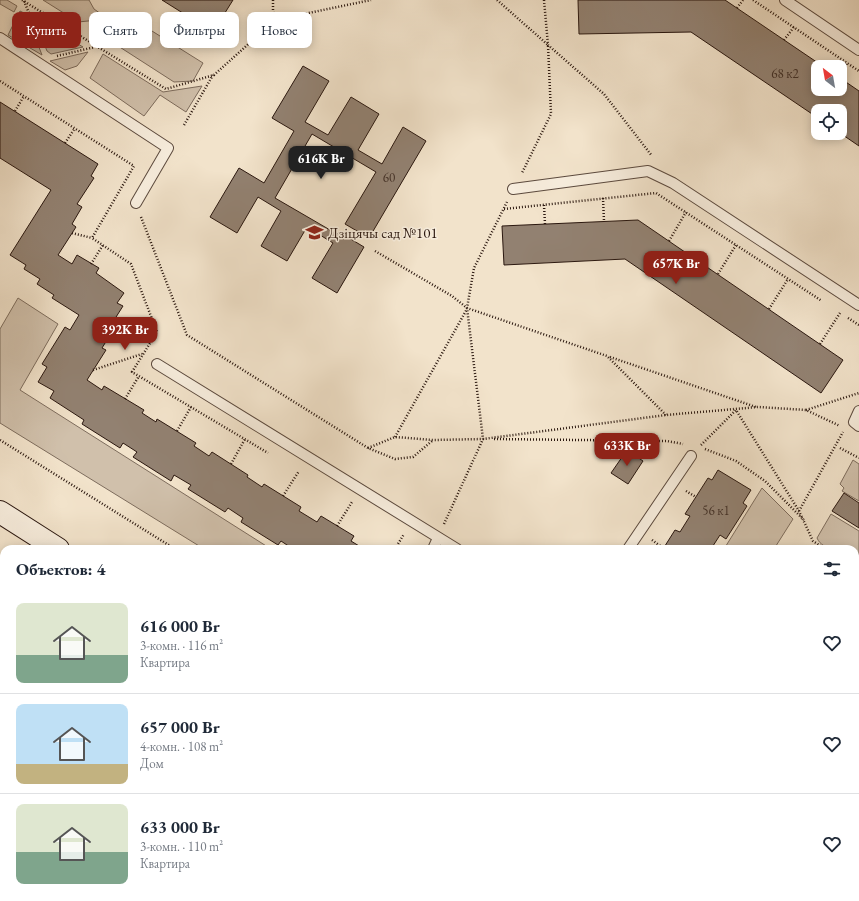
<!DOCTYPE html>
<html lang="ru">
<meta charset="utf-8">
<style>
:root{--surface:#fff;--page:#f2f2f3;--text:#1f2937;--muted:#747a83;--line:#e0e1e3;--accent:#8f2418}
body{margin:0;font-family:"EB Garamond",serif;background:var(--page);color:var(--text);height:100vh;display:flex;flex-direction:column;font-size:15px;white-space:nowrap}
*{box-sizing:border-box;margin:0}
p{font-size:13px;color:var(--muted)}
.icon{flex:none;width:22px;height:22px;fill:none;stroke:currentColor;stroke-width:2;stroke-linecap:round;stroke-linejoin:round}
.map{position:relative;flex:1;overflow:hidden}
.side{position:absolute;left:0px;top:545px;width:859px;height:356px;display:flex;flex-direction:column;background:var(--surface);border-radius:12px 12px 0 0;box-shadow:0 2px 10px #0003}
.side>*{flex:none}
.banner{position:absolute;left:12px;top:12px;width:400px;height:36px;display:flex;gap:8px}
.needle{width:26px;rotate:329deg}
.fabs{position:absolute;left:811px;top:60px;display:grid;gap:8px}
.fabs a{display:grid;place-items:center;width:36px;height:36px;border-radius:8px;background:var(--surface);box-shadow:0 2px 10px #0003;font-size:20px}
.price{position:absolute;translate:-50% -34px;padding:0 9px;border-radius:8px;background:var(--accent);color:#fff;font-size:13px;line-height:26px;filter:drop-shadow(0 1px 2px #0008)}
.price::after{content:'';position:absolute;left:50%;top:24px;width:12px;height:9px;margin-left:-6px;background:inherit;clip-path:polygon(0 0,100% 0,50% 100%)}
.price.selected{background:#222;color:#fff}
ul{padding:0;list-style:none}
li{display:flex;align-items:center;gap:12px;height:100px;padding:0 16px}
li+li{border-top:1px solid var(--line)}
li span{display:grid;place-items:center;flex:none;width:112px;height:80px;border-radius:8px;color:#555}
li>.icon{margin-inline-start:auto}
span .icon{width:48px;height:48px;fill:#fffc;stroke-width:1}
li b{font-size:17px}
h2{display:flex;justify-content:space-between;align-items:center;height:48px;padding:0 16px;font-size:17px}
.tag{padding:0 14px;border-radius:8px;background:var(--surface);box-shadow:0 2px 10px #0003;font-size:14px;line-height:36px}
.tag.selected{background:var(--accent);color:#fff}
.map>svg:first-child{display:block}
.green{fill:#d0c0ab;stroke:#7d6c5d}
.building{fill:#928171;stroke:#2a170f}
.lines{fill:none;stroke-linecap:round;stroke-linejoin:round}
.lane-casing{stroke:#5c4a3e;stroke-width:12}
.secondary-casing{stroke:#2a170f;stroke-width:24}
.path{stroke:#2a170f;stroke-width:2.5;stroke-dasharray:1 2;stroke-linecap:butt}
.lane{stroke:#f7eddd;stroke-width:10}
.secondary{stroke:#f7eddd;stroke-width:22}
.labels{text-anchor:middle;stroke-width:3;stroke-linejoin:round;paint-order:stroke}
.number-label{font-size:13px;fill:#443228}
.poi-label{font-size:15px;fill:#2a170f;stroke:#f7eddd;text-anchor:start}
</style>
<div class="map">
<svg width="859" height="901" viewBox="0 0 859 901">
<rect width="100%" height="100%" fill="#f2e3cb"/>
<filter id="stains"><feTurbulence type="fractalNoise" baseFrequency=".005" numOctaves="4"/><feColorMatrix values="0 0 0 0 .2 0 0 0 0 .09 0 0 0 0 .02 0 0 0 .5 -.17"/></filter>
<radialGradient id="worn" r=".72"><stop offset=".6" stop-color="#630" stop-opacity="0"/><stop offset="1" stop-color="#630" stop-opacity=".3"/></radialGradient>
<g class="green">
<path d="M0,0H7L17,6L14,12L0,4Z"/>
<path d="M43,0H89L94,9L108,19L78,22Z"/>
<path d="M20,11L26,14L42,55L8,35Z"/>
<path d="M34,18L83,47L51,54L47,51Z"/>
<path d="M144,26L203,63L193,81L174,82L115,44L123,31Z"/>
<path d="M88,52L77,66L65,70L50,61Z"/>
<path d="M103,54L163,92L202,86L186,112L160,95L144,116L90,78Z"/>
<path d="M18,298L58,324L20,390L271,549H204L0,423V329Z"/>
<path d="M853,460L859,464V501L842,491L844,488L840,484Z"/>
<path d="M762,488L793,519L774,549H724Z"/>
<path d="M831,514L859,531V566L855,564V549C843,549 823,552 817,538Z"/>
<path d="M0,566L4,568V897H521L527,901H0Z"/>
<path d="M859,637V669L855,666V644Z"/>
<path d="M859,706V733L855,739V712Z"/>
<path d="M855,755C859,763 859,770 855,778Z"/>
</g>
<g class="building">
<path d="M162,0H233L213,32Z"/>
<path d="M578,0H725L824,67H818V89H840V78L859,91V146L840,133V111H818V118L691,32L579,34Z"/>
<path d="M303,66L329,81L305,122L328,135L351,97L379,114L358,150L382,164L403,127L426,141L369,238L345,224L376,172L312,134L275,198L337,234L339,232L364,247L337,293L312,278L333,243L307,227L287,261L261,246L281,211L258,197L237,233L210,217L239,168L264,183L294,131L272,118Z"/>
<path d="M0,102L98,164L91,176L94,178L77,204L82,207L72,224L76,227L58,255L72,264L77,255L99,268L96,273L124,293L117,303L123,306L111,325L115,327L102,348L106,350L87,380L102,390L104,386L144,410L142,413L156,422L157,419L196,443L194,446L209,456L212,452L248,475L247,477L262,487L264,484L301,507L299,511L317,522L321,516L354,536L351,541L364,549H293L281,541L278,545L241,522L243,518L228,508L225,512L188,489L191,485L174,475L171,481L133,457L137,452L123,443L120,448L82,424L84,420L50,398L54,391L38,382L47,367L42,364L65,327L70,330L79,315L52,298L54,295L37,284L40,279L24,269L26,265L10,255L51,190L0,158Z"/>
<path d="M638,220L843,360L821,393L625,259L504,265L502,226Z"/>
<path d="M627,450L643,461L628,484L611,473Z"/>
<path d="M718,470L751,490L743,503L747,506L726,539L720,535L711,549H663L675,530L680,532L690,516L685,514L708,478L712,480Z"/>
<path d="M844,493L859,503V528L832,511Z"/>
<path d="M855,587L859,589V606L855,613Z"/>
</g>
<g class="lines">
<defs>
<g id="lane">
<path d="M785,0L859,50"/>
<path d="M0,38L168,148L136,203"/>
<path d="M513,189L648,171L673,183L859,305"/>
<path d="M157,364L457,549"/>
<path d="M859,411L854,422L859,426"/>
<path d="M433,549L438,538"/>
<path d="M628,549L691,456"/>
</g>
<g id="secondary">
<path d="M0,512L58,549"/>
<path d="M855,834L859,828"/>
<path d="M608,897L615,901"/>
<path d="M855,897L859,891"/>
<path d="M811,901L814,897"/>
</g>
</defs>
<use href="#lane" class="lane-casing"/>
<use href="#secondary" class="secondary-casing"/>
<g class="path">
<path d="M22,0L166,89L214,75L275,20L371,0"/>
<path d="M273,0V11L275,20"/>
<path d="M497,0L548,45L551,114L522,173"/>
<path d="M544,0L548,45L604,94L652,156"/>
<path d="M753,0L859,71"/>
<path d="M24,1L43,47"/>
<path d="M737,8L743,0"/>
<path d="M784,40L794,27"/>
<path d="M57,56L95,47"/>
<path d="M840,75L847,63"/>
<path d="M0,81L134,166L92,238L131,264L157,332L132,372L268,453"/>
<path d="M15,111L24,96"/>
<path d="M184,125L213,75"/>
<path d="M65,143L75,128"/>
<path d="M603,198L604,221"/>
<path d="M544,205L545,224"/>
<path d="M504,209L656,193L822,301"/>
<path d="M141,217L187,335L368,448L395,459L413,457L432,441"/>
<path d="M72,233L92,238"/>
<path d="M669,241L686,212"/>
<path d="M375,251L452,296L467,308L607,356L666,415"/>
<path d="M91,264L103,245"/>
<path d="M718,274L736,245"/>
<path d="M769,309L788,279"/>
<path d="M848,318L859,325"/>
<path d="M820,344L840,313"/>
<path d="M610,357L756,407"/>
<path d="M93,370L142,354"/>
<path d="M125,399L139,376"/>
<path d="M806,410L859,393"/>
<path d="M177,431L191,407"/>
<path d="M395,437L467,309"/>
<path d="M494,439L667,441L683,444"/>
<path d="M0,440L175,549"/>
<path d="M701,445L736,410L799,511L813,541L825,549"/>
<path d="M368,448L395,437L433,440L483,439L666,415L758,407L806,410L840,426"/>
<path d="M840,448L859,458"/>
<path d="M705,449L736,461L765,481L804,520"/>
<path d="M231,464L245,439"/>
<path d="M686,491L696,497"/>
<path d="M283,496L299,471"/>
<path d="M799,511L843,432"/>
<path d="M444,524L483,439L467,308L474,268L507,202"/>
<path d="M337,526L352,502"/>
<path d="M652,540L663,548"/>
<path d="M395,549L404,534"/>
<path d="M855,569L859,571"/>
<path d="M0,594L4,596"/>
<path d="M855,635L859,629"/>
<path d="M0,660L4,662"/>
<path d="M855,674L859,676"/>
<path d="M855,695L859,689"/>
<path d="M0,715L4,718"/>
<path d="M855,761H859"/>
<path d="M0,883H4"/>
<path d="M71,897L89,901"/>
<path d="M369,897L375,901"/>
<path d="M486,897L492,901"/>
<path d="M741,897L747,901"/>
<path d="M335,901L345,897"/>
</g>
<use href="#lane" class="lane"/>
<use href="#secondary" class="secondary"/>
</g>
<defs>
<symbol id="school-bare" viewBox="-9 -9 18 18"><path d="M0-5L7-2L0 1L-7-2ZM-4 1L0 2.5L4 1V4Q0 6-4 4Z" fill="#8f2418" stroke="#f7eddd" stroke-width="2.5" paint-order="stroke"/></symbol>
</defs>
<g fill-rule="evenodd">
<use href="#school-bare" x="302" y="220" width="25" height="25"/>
</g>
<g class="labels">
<g class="number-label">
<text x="785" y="78">68 к2</text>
<text x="389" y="182">60</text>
<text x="716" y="515">56 к1</text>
</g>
<g class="poi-label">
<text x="328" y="238">Дзіцячы сад №101</text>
</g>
</g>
<rect width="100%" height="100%" filter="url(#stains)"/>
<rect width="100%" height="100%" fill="url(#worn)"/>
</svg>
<div class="fabs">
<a><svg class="needle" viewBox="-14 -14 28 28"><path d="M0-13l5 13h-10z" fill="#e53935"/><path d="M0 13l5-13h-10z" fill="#747a83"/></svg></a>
<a><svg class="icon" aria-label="locate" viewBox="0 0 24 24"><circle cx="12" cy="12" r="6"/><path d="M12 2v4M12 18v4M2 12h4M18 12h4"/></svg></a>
</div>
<b class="price selected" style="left:321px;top:180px">616K Br</b>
<b class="price" style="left:676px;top:285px">657K Br</b>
<b class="price" style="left:125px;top:351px">392K Br</b>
<b class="price" style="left:627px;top:467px">633K Br</b>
<div class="banner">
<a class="tag selected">Купить</a>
<a class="tag">Снять</a>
<a class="tag">Фильтры</a>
<a class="tag">Новое</a>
</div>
<section class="side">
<h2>Объектов: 4<svg class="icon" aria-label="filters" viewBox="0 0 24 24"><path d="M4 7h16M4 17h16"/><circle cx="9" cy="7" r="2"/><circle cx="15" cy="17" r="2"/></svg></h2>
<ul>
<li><span style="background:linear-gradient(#dfe7d0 65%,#7fa58c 0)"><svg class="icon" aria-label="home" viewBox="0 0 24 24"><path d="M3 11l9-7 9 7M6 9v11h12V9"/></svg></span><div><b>616 000 Br</b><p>3-комн. · 116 m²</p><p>Квартира</p></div><svg class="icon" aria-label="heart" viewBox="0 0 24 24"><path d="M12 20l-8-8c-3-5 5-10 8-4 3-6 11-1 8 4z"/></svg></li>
<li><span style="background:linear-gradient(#bfe0f5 75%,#c2b280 0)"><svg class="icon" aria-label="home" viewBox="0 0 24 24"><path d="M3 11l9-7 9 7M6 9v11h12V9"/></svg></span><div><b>657 000 Br</b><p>4-комн. · 108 m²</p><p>Дом</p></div><svg class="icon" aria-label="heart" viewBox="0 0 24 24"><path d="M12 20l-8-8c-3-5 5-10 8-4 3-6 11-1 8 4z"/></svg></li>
<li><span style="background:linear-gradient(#dfe7d0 60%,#7fa58c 0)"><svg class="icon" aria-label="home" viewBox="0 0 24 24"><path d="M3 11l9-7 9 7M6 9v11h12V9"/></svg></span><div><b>633 000 Br</b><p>3-комн. · 110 m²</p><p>Квартира</p></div><svg class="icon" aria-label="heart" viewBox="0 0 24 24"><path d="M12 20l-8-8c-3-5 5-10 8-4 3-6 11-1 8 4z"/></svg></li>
</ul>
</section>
</div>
